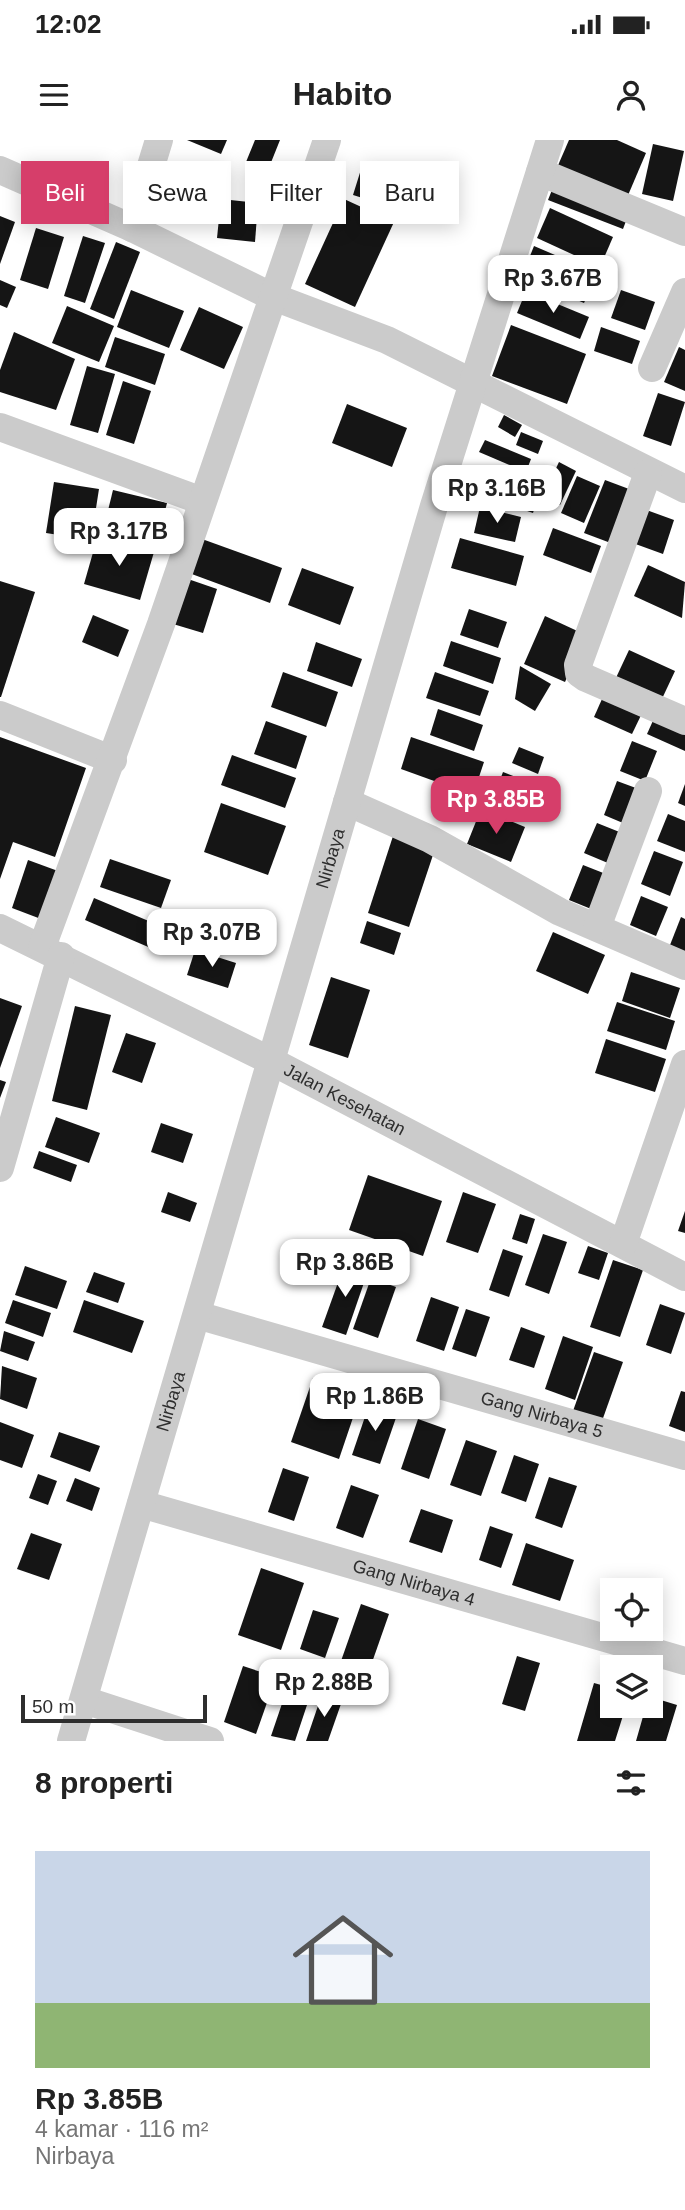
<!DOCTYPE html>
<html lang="id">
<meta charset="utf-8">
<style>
:root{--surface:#fff;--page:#f6f6f6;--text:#222;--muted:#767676;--accent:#d63e6a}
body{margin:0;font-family:Helvetica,sans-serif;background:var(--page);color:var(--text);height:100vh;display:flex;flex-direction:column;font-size:26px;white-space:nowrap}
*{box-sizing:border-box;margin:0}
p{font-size:23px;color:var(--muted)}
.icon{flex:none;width:38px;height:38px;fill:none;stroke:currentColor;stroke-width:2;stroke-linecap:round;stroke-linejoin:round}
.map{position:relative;height:1601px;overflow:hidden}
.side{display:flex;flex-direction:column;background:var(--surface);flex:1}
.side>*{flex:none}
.guide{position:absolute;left:21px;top:21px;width:644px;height:63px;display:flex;gap:14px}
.controls{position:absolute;left:600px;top:1438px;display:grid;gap:14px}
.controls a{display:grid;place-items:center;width:63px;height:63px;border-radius:0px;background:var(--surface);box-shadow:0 4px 18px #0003;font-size:35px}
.scale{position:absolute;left:21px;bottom:18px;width:186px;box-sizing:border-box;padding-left:7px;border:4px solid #2e2e2e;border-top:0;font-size:19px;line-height:24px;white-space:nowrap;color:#2e2e2e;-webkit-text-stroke:5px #fff;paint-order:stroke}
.price{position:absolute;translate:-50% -60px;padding:0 16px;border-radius:14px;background:#fff;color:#222;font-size:23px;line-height:46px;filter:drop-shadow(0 2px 4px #0008)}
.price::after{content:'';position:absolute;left:50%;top:42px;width:21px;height:16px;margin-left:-10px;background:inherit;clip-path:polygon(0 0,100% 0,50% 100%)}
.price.on{background:var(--accent);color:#fff}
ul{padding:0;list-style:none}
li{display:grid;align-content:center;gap:14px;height:371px;padding:0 35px}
li span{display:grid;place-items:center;height:217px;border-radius:0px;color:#555}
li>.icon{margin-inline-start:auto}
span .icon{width:126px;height:126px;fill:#fffc;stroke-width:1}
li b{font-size:30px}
h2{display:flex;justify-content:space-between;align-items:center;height:84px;padding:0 35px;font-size:30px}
.tag{padding:0 24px;border-radius:0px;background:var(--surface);box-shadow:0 4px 18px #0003;font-size:24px;line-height:63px}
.tag.on{background:var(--accent);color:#fff}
.status{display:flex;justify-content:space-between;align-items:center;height:49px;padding:0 35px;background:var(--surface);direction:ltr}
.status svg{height:19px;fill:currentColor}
header{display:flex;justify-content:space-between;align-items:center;height:91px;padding:0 35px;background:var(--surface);font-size:32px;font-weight:800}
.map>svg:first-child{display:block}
.building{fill:#151515}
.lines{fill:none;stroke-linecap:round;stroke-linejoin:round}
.minor{stroke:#cbcbcb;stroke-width:28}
.labels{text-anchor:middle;stroke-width:7;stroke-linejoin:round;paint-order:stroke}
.street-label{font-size:18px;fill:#2e2e2e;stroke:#fff}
</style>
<div class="status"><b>12:02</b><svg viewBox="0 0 49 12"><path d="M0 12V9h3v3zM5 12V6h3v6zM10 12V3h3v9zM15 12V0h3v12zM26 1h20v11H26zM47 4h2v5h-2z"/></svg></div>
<header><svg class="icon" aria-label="menu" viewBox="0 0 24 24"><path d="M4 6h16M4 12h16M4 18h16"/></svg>Habito<svg class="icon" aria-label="person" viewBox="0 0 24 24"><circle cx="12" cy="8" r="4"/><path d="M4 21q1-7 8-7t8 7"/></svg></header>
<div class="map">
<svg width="685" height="1601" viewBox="0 0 685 1601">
<rect width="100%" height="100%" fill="#fff"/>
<g class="building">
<path d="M187,0H227L221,14Z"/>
<path d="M255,0H280L268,30L246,22Z"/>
<path d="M569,0H617L646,13L626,60L556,30Z"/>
<path d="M653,4L684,11L673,61L642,54Z"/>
<path d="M363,23L405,36L395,68L353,55Z"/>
<path d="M188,32L210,40L198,73L176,65Z"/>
<path d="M554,45L629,73L623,89L548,60Z"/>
<path d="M221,59L258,63L255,102L217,98Z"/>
<path d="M344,59L394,82L355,167L305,144Z"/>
<path d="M550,68L613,97L600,127L537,98Z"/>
<path d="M0,76L15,82L0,124Z"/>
<path d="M36,88L64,97L48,149L20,140Z"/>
<path d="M83,96L105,103L85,163L64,156Z"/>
<path d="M116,102L140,112L114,179L90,169Z"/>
<path d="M534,106L597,133L584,163L522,136Z"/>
<path d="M0,140L16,147L7,168L0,165Z"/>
<path d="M131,150L184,171L169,208L117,187Z"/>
<path d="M621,150L655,162L645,190L611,178Z"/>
<path d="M526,151L589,177L580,199L517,173Z"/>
<path d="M67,166L114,186L99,222L52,203Z"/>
<path d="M199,167L243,187L224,229L180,210Z"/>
<path d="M511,185L586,214L567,264L492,236Z"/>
<path d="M601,187L640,201L632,224L594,211Z"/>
<path d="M14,192L75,219L56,270L0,252V230Z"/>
<path d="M115,197L165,214L155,245L105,227Z"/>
<path d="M679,207L685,210V251L664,242Z"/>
<path d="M87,226L115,234L98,293L70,285Z"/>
<path d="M123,241L151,251L134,304L106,295Z"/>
<path d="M658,253L685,262L671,306L643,296Z"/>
<path d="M347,264L407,288L392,327L332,303Z"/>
<path d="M504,275L522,285L515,297L498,287Z"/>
<path d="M521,292L543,301L538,314L516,305Z"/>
<path d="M485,300L531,319L526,332L479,312Z"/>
<path d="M559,322L576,331L560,365L542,357Z"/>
<path d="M500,325L543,340L533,373L489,358Z"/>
<path d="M577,336L600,346L584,383L561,373Z"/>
<path d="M605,340L637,352L616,405L584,393Z"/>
<path d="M54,342L99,349L91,400L46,393Z"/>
<path d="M113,350L167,363L157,404L103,391Z"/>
<path d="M480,367L521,377L515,402L474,393Z"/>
<path d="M641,368L674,380L663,414L630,402Z"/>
<path d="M553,388L601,406L591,433L543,415Z"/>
<path d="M98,395L154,412L140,460L84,444Z"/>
<path d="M460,398L524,416L516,446L451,428Z"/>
<path d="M202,399L282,428L270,463L189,433Z"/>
<path d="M648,425L685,442L682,478L634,456Z"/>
<path d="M302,428L354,447L340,485L288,465Z"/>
<path d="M188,439L217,449L203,493L173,484Z"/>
<path d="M0,441L35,452L1,557H0Z"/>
<path d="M469,469L507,482L498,508L460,495Z"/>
<path d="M93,475L129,490L118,517L82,502Z"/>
<path d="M545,476L586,495L565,542L524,524Z"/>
<path d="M451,501L501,518L493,544L443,526Z"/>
<path d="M316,502L362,519L352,547L307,531Z"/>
<path d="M629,510L675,531L660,563L614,542Z"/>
<path d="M520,526L551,544L535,571L515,559Z"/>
<path d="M283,532L338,552L326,587L271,567Z"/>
<path d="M435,532L489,551L480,576L426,558Z"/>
<path d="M606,550L645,567L632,594L594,577Z"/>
<path d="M438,569L483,585L474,611L430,595Z"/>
<path d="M656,574L685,587V611L647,594Z"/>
<path d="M266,581L307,596L296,629L254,614Z"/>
<path d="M0,597L86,628L55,717L13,702L0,739Z"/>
<path d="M411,597L484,622L473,655L401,629Z"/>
<path d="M632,601L657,611L645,641L620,631Z"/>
<path d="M519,607L544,617L538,634L512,623Z"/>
<path d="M232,615L296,638L285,668L221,645Z"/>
<path d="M503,632L534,644L523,670L493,658Z"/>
<path d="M617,641L644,651L630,686L604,675Z"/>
<path d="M685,644V666L678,663Z"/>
<path d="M221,663L286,686L268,735L204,712Z"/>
<path d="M481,669L525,687L511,722L467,704Z"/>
<path d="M668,674L685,681V712L657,701Z"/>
<path d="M597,683L627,695L615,726L584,713Z"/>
<path d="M394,693L436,706L409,787L368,773Z"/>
<path d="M654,711L683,722L670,756L641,744Z"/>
<path d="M110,719L171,740L161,768L100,747Z"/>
<path d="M28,720L58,731L41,779L12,768Z"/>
<path d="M583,725L616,738L601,773L569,760Z"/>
<path d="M641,756L668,767L656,796L630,785Z"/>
<path d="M94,758L170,790L160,812L85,780Z"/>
<path d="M681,777L685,779V812L670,805Z"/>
<path d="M367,781L401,793L394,815L360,803Z"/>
<path d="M553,792L605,815L588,854L536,831Z"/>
<path d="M195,810L236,823L228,848L187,835Z"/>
<path d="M631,832L680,848L670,878L622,861Z"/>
<path d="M331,837L370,850L348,918L309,905Z"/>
<path d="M0,858L22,866L0,928Z"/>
<path d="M617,862L675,881L666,910L607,891Z"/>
<path d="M75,866L111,875L87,970L52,961Z"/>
<path d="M126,893L156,903L142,943L112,932Z"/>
<path d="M606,899L666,919L655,952L595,933Z"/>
<path d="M0,940L6,942L0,958Z"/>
<path d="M56,977L100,993L89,1023L45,1007Z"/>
<path d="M161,983L193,994L183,1023L151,1012Z"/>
<path d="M39,1011L77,1025L71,1042L33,1028Z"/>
<path d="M368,1035L442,1061L423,1116L349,1090Z"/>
<path d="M168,1052L197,1063L190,1082L161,1072Z"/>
<path d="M463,1052L496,1064L478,1113L446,1102Z"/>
<path d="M685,1071V1093L678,1091Z"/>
<path d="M520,1074L535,1079L527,1104L512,1099Z"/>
<path d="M543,1094L567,1102L549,1154L525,1145Z"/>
<path d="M588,1106L608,1113L599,1140L578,1133Z"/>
<path d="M503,1109L523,1116L509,1157L489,1150Z"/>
<path d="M613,1120L643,1130L620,1197L590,1187Z"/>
<path d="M345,1123L368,1131L346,1195L322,1187Z"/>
<path d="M25,1126L67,1141L57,1169L15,1155Z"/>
<path d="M94,1132L125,1143L118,1163L86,1152Z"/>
<path d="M371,1138L396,1147L378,1198L353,1189Z"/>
<path d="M431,1157L459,1167L444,1211L416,1201Z"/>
<path d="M13,1160L51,1173L43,1197L5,1183Z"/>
<path d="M84,1160L144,1181L132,1213L73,1192Z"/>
<path d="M660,1164L685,1173L671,1214L646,1205Z"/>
<path d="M466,1169L490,1177L476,1217L452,1209Z"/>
<path d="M521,1187L545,1196L534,1228L509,1220Z"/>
<path d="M4,1191L35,1202L28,1221L0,1211Z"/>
<path d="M563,1196L593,1207L575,1260L545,1249Z"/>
<path d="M594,1212L623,1222L602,1281L573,1271Z"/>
<path d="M2,1226L37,1238L27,1269L0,1259Z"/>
<path d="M313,1238L361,1254L339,1319L291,1302Z"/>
<path d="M681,1251L685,1252V1292L669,1286Z"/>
<path d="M370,1262L398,1272L380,1324L352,1315Z"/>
<path d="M418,1279L446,1289L429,1339L401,1329Z"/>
<path d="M0,1282L34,1295L22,1328L0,1320Z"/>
<path d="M59,1292L100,1306L90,1332L50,1317Z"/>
<path d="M466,1300L497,1311L481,1356L450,1345Z"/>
<path d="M514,1315L539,1324L526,1362L501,1353Z"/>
<path d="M283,1328L309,1337L294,1381L268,1372Z"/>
<path d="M38,1334L57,1341L48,1365L29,1358Z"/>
<path d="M549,1337L577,1346L562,1388L535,1378Z"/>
<path d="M75,1338L100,1348L92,1371L66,1361Z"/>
<path d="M351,1345L379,1355L363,1398L336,1388Z"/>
<path d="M421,1369L453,1380L442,1413L409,1402Z"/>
<path d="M490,1386L513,1394L501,1428L479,1420Z"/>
<path d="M31,1393L62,1404L49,1440L17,1429Z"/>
<path d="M526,1403L574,1420L560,1461L512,1445Z"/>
<path d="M261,1428L304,1443L281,1510L238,1495Z"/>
<path d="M361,1464L389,1474L369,1531L341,1521Z"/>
<path d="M313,1470L339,1478L325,1518L300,1509Z"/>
<path d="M517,1516L540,1523L525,1571L502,1564Z"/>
<path d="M243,1526L276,1537L256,1594L224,1582Z"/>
<path d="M289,1543L312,1550L295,1601L271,1596Z"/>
<path d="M594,1543L612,1548V1566H626L615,1601H577Z"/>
<path d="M322,1554L342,1561L328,1601H306Z"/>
<path d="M651,1557L677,1565L666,1601H636L646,1566H651Z"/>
</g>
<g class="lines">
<g class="minor">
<path d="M0,30L132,88L271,156L387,200L685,349"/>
<path d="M540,32L685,92"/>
<path d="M132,88L159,0"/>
<path d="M652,228L685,152"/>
<path d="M0,287L202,361"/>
<path d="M648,333L578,525L579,533L586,538L685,581"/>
<path d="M0,575L113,620"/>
<path d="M347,662L430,699L560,772L685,826"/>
<path d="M597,787L648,651"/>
<path id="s1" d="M0,788L271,921L685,1137"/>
<path d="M42,807L161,484L327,0"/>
<path d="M0,1028L61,816"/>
<path d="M623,1104L685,924"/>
<path id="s2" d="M197,1175L685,1316"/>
<path id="s3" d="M141,1364L685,1521"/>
<path d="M84,1560L210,1601"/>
<path id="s4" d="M71,1601L434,366L550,0"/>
</g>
</g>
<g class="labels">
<g class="street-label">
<text dy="6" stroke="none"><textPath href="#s4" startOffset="920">Nirbaya</textPath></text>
<text dy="6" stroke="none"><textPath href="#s1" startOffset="385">Jalan Kesehatan</textPath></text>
<text dy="6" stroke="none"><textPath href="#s4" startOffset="354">Nirbaya</textPath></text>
<text dy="6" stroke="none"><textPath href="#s2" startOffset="359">Gang Nirbaya 5</textPath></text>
<text dy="6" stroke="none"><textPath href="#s3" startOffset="284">Gang Nirbaya 4</textPath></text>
</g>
</g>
</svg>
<div class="controls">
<a><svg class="icon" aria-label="locate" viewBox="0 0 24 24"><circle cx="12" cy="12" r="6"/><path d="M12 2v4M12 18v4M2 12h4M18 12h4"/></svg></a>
<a><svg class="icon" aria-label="layers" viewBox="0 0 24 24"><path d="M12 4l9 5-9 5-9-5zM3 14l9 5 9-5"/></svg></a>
</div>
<div class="scale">50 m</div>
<b class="price" style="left:553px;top:175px">Rp 3.67B</b>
<b class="price" style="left:497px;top:385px">Rp 3.16B</b>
<b class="price" style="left:119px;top:428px">Rp 3.17B</b>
<b class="price on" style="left:496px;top:696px">Rp 3.85B</b>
<b class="price" style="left:212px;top:829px">Rp 3.07B</b>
<b class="price" style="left:345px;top:1159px">Rp 3.86B</b>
<b class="price" style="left:375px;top:1293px">Rp 1.86B</b>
<b class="price" style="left:324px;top:1579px">Rp 2.88B</b>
<div class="guide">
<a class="tag on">Beli</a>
<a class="tag">Sewa</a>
<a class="tag">Filter</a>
<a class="tag">Baru</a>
</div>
</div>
<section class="side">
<h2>8 properti<svg class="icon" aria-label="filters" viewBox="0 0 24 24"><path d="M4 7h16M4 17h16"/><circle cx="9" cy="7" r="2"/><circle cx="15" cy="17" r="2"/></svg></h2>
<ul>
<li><span style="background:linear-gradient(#c9d6e8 70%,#8fb573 0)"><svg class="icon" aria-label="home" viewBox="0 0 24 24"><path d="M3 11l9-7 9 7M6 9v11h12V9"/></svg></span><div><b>Rp 3.85B</b><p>4 kamar · 116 m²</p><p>Nirbaya</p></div></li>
</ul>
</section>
